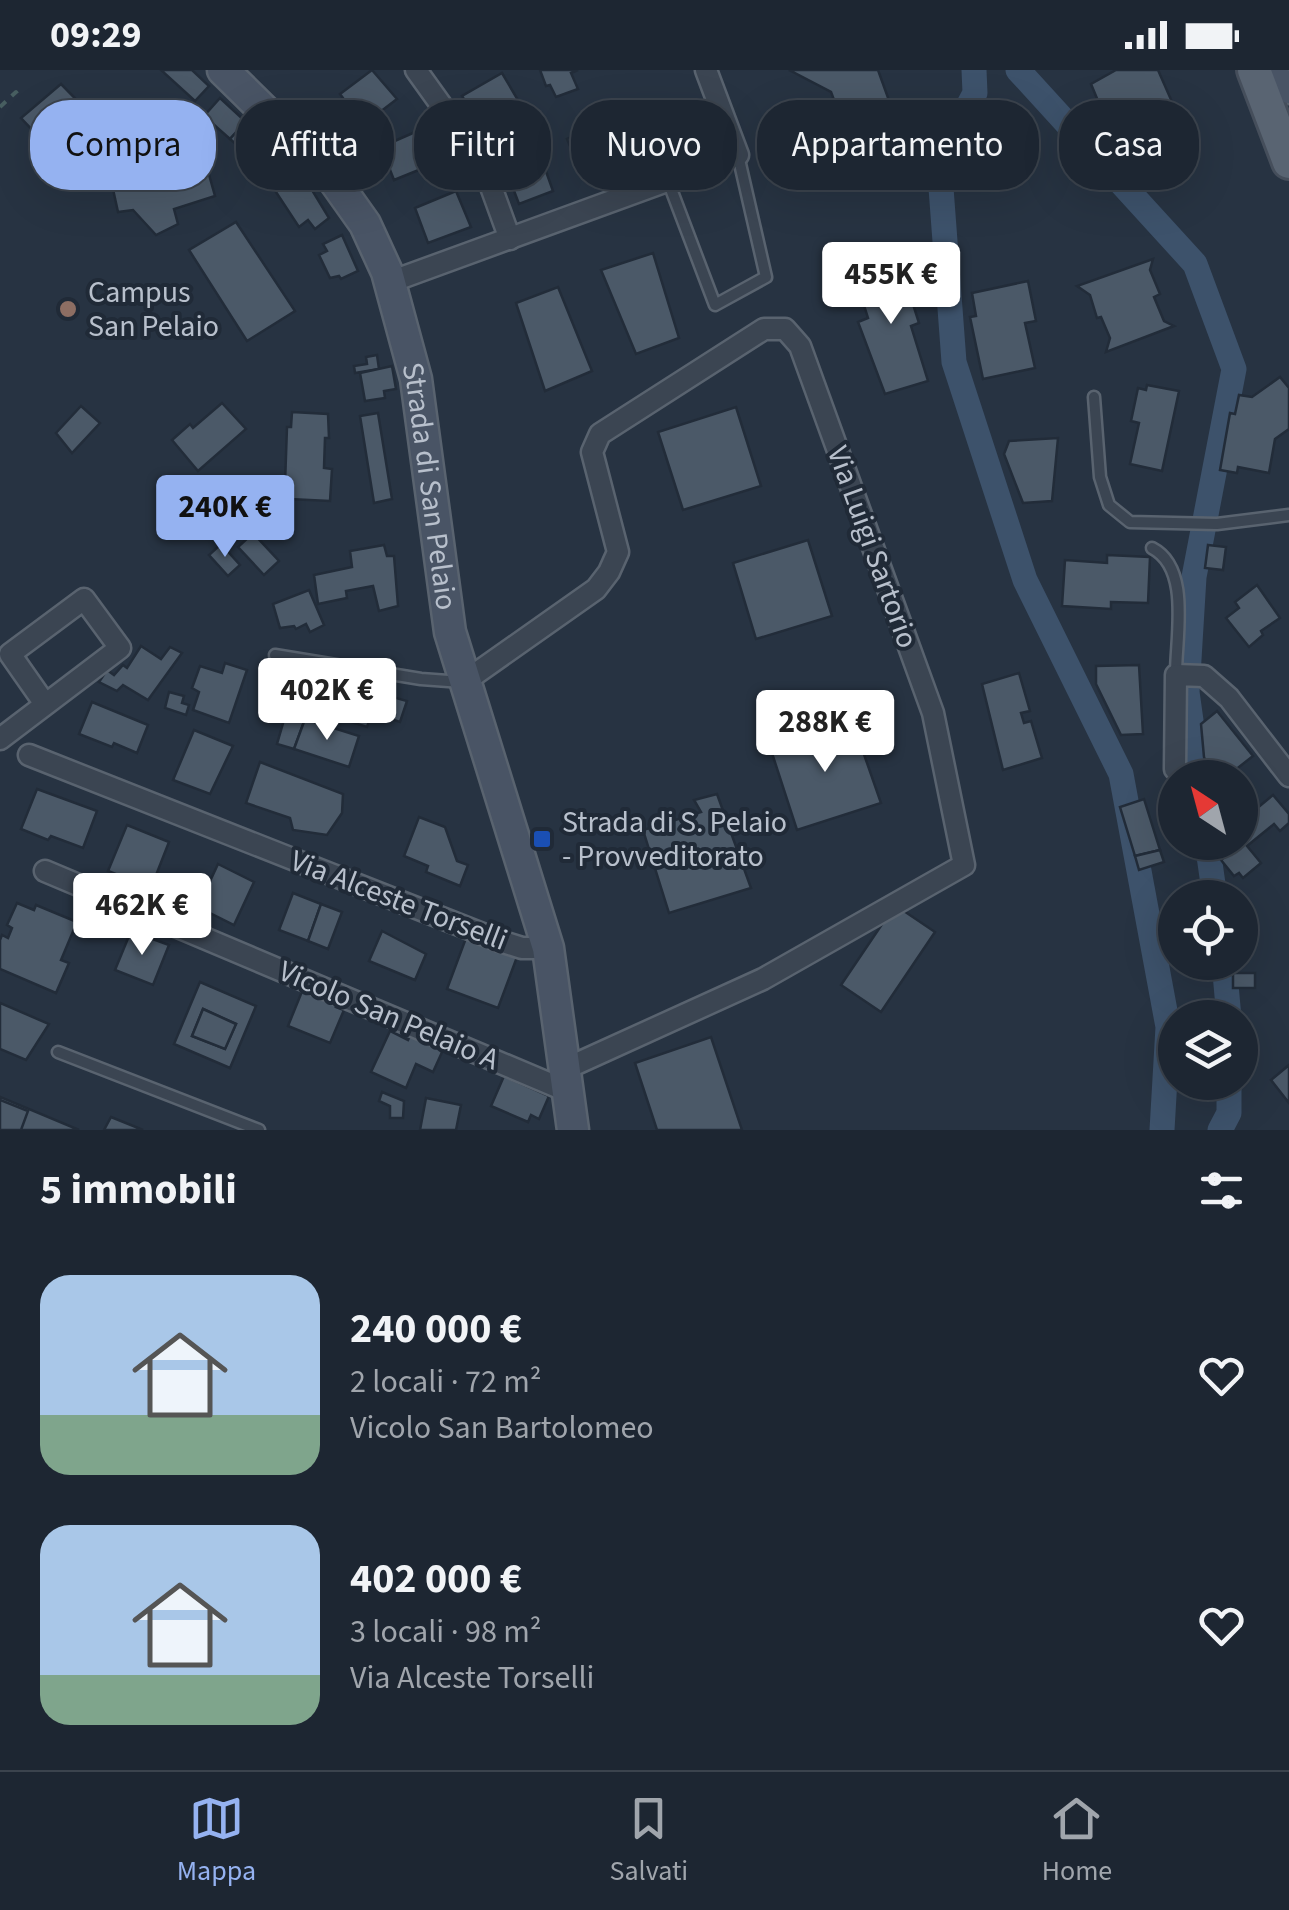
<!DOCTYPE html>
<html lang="it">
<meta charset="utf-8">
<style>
:root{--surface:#1d2632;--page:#2a323e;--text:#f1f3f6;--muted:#a0a5ac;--line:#3b434d;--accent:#95b2f1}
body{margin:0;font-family:"Source Sans 3",sans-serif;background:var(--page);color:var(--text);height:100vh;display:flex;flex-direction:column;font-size:38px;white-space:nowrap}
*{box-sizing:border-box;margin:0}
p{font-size:32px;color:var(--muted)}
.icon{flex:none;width:55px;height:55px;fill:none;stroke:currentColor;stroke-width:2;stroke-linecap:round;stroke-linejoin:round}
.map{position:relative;height:1060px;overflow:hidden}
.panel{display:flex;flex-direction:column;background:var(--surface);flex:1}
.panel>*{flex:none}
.hud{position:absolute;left:30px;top:30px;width:1230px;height:90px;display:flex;gap:20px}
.needle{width:65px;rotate:324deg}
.tools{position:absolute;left:1158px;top:690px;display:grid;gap:20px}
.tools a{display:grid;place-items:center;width:100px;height:100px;border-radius:50%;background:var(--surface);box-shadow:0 10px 40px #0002,0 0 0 2px var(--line);font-size:50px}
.price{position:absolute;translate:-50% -85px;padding:0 22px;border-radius:10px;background:#fff;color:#222;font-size:32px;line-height:65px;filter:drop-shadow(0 2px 5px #0008)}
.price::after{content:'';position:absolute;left:50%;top:60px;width:30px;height:22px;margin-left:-15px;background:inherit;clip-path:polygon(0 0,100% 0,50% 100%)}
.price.selected{background:var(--accent);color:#111}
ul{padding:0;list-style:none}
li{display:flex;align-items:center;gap:30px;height:250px;padding:0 40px}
li span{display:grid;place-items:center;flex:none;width:280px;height:200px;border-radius:30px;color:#555}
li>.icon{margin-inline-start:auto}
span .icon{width:120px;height:120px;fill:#fffc;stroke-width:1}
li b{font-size:42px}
h2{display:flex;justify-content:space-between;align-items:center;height:120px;padding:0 40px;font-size:42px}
.pill{padding:0 35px;border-radius:40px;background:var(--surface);box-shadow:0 10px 40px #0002,0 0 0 2px var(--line);font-size:35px;line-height:90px}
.pill.selected{background:var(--accent);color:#111}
.status{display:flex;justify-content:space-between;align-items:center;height:70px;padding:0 50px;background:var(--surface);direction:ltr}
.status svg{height:28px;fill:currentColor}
.tab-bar{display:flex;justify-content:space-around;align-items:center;height:140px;border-top:2px solid var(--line);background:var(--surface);font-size:28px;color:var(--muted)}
.tab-bar a{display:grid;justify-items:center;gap:5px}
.tab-bar .selected{color:var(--accent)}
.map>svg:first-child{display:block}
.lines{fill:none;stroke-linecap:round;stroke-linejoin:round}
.canal{stroke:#3d526b;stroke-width:25}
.building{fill:#4b5968;stroke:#222c39;stroke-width:2.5;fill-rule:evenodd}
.lane-casing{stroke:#59636f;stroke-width:15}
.street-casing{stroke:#59636f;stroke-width:25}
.secondary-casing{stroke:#59636f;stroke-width:35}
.primary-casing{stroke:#454e5b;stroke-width:38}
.path{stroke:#475e60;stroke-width:4;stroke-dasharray:8 8;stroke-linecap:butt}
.lane{stroke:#3b4552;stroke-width:10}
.street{stroke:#3b4552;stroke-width:20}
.secondary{stroke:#495465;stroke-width:30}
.primary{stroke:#596472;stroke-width:32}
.education-dot{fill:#8d6e63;stroke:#202a37;stroke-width:4}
.transit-dot{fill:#1a4fb4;stroke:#202a37;stroke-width:4}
.labels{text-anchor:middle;stroke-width:8;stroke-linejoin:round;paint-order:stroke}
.poi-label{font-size:30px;fill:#b8c0cc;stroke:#202a37;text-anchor:start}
.street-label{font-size:30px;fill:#b8c0cc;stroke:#202a37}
</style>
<div class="status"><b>09:29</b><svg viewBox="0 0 49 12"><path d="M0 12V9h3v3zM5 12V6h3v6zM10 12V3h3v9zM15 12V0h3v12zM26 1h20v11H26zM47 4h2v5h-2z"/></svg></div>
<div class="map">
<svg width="1289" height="1060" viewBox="0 0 1289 1060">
<rect width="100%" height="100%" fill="#273342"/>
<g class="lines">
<g class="canal">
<path d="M974,0L975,23L939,91L954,292L1025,510L1121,704L1168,957L1162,1060"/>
<path d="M1018,0L1195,194L1234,299L1194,507L1187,622L1199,708"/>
<path d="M1207,772L1215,828"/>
<path d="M1224,892L1229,948"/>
<path d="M1220,1060L1229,1043V1012"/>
</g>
</g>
<g class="building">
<path d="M161,0H192L209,16L195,31Z"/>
<path d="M372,0L397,29L363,55L340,24Z"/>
<path d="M540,0H578L571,3L578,19L556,27L550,15L546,16Z"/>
<path d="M789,0H878L891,36L843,54L831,22Z"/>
<path d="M1158,0L1176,41L1113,67L1091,14L1116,0Z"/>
<path d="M502,3L522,37L483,60L462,26Z"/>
<path d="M61,14L117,71L77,107L21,48Z"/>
<path d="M220,28L246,52L230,69L204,46Z"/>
<path d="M601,54L615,88L581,102L567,69Z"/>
<path d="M240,58L256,72L246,83L230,69Z"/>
<path d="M422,59L436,93L394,110L381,77Z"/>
<path d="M201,76L215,126L174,139L178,154L156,165L133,140L118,142L109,101Z"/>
<path d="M537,76L553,121L519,134L502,89Z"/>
<path d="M290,102L303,119L309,115L329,148L315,159L308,150L299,157L272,116Z"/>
<path d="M456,121L471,157L428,173L415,138Z"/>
<path d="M236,152L295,241L247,271L189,180Z"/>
<path d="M342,165L358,201L341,209L339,206L330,208L319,185L327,181L323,174Z"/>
<path d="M653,183L679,268L636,284L601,200Z"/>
<path d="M1153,189L1150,200L1160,224L1154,227L1164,251L1174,256L1106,282L1110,268L1101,247L1097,248L1090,225L1077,216Z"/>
<path d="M899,190L919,253L911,256L928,311L885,324L858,252L868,248L854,204Z"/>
<path d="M1028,211L1036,251L1025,253L1035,298L983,309L970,247L976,246L972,223Z"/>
<path d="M558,217L592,301L545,321L516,233Z"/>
<path d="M377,285L379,299L355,303L354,296L367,294L366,287Z"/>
<path d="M392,296L396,319L384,321L385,328L365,331L360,303Z"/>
<path d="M1280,307L1289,318V359L1275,369L1269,403L1238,397L1237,403L1220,400L1230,343L1235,344L1239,325L1252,327Z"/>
<path d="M1147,315L1179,321L1162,401L1130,394L1139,353L1131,351L1138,318L1146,320Z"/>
<path d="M222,333L246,359L198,401L172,370L190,354L193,358Z"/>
<path d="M81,336L100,353L72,383L56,363Z"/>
<path d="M736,337L761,416L683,440L658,362Z"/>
<path d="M292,342L328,344L329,368H325L324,398L332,399L330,431L289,429V414H285L287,357H291Z"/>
<path d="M378,343L392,429L374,433L360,346Z"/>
<path d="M1058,368L1052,431L1023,433L1004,384L1009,371Z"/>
<path d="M253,463L279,491L264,505L238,477Z"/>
<path d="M808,470L832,546L756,569L733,493Z"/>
<path d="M221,474L240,495L228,506L209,485Z"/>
<path d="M384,475L387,486H394L398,536L379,541L373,516L346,521L347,528L318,534L314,505L352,497L350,481Z"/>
<path d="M1208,475L1226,477L1223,500L1205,498Z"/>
<path d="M1107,485L1150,487L1148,533L1111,532V539L1062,536L1065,490L1107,493Z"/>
<path d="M1257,515L1280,548L1261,561L1263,565L1249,577L1226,548L1239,538L1235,532Z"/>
<path d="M309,520L324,555L310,562L306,554L296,559L294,556L280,558L273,534Z"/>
<path d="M141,576L161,589L170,577L182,583L148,630L123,615L117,621L99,612L107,600L114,605L123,595L127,598Z"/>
<path d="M225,593L247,600L229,653L193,640L199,622L192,618L200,596L222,603Z"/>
<path d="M1139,595L1143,664L1121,665L1096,614V596Z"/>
<path d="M1019,603L1030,641L1021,643L1024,653L1031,651L1042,688L1003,700L982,614Z"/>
<path d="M322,607L407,631L400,652L372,643L367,657L304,637L312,611L320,613Z"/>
<path d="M169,622L184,626L182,633L189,635L186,645L165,638Z"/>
<path d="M843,627L852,650L819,659L811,637Z"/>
<path d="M92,632L148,655L137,683L114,673L112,677L79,664Z"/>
<path d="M1217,641L1253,686L1225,708H1211L1204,687L1201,654Z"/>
<path d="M286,643L305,649L294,679L277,674Z"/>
<path d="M305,649L359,666L349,697L294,679Z"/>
<path d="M852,650L881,733L797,760L770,677Z"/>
<path d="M194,660L233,676L210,724L173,710Z"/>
<path d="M260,692L343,724L342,743L327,765L293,760L290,748L246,733Z"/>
<path d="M37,719L97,741L83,778L51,766L48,770L21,759Z"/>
<path d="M717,724L751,818L669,843L643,760L701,742L694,730Z"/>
<path d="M1273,725L1289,744V753L1280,761L1274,754L1247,776L1261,793L1243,808L1239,803L1234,806L1221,790L1227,785L1216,772H1240V750L1244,747L1241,743L1253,734L1256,739Z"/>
<path d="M1144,729L1160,780L1135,786L1120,737Z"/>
<path d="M419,747L445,757L457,791L468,795L460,816L426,802L428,796L404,786Z"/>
<path d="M127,755L169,772L151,818L108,801Z"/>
<path d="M1160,780L1164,792L1139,800L1135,786Z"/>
<path d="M218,794L254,812L234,855L198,837Z"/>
<path d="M293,823L321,834L308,871L279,860Z"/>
<path d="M17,833L34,840L36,835L77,852L61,890L69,893L56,923L0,899V870L2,865L8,868L12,858L7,855Z"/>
<path d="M321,834L342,842L328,879L308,871Z"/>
<path d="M895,835L935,862L881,942L841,915Z"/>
<path d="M131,861L169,875L153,915L115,900Z"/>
<path d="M382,861L426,884L415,910L369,891Z"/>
<path d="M466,868L517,887L498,938L447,919Z"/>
<rect x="1233" y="903" width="22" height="15"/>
<path d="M200,912L256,936L230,998L174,974ZM203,939L236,954L225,979L192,966Z"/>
<path d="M303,919L341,927L336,937L344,940L330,973L288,956Z"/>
<path d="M0,933L49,954L26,990L0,979Z"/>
<path d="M203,939L236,954L225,979L192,966Z"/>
<path d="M390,961L408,970L410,966L443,980L433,1002L416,994L406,1018L371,1002Z"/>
<path d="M711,967L742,1060H657L635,993Z"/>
<path d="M1289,995V1033L1271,1010Z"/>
<path d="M504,1006L549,1026L539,1049L531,1045L528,1052L491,1036Z"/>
<path d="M382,1022L404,1031L403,1048H390V1036L379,1031Z"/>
<path d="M0,1027L79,1060H0Z"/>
<path d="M426,1028L461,1035L456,1060H420Z"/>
<path d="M0,1030L28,1041L21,1060H0Z"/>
<path d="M111,1047L143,1060H104Z"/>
</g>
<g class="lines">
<defs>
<g id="lane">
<path d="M668,111L715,235L766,207L738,85"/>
<path d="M1094,327L1100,407L1109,435L1130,452L1217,454L1289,445"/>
<path d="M1152,478C1191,498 1176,566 1176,604"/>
<path d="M275,585L421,609L462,612"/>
<path d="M58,982L259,1060"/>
</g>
<g id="street">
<path d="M416,0L482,92L510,169"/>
<path d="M390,212L738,85L706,0"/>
<path d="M464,612L596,519L609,502L618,482L592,382L600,364L764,259H785L800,276L933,643L964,795L763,909L565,999"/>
<path d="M0,669L120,578L84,529L10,584L45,634"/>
<path d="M29,685L500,871L522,878H548"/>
<path d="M1175,699L1176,605L1204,606L1229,628L1289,706"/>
<path d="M45,801L567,1021"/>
</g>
<g id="secondary">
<path id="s1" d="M223,0L331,106L365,154L387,202L416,309L450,562L548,878L573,1060"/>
<path d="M1257,0L1289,18"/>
</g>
<path id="primary" d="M1254,0L1289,92"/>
</defs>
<use href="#lane" class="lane-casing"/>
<use href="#street" class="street-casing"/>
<use href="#secondary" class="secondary-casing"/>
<use href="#primary" class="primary-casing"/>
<path class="path" d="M0,37L16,22L18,25"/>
<use href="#lane" class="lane"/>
<use href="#street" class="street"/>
<use href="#secondary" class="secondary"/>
<use href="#primary" class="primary"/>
</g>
<circle class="education-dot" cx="68" cy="239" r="10"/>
<rect class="transit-dot" x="532" y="759" width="20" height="20" rx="5"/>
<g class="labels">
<g class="poi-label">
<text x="88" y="232">Campus<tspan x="88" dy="34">San Pelaio</tspan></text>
<text x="562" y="762">Strada di S. Pelaio<tspan x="562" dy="34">- Provveditorato</tspan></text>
</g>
<g class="street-label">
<text dy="10" stroke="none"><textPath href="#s1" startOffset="482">Strada di San Pelaio</textPath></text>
<text transform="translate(873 477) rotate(70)" y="10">Via Luigi Sartorio</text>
<text transform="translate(399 830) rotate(21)" y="10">Via Alceste Torselli</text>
<text transform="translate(389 945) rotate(23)" y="10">Vicolo San Pelaio A</text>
</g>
</g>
</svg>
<div class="tools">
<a><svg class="needle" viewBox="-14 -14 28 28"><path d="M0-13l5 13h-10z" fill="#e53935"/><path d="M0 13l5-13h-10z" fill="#a0a5ac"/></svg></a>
<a><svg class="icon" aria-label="locate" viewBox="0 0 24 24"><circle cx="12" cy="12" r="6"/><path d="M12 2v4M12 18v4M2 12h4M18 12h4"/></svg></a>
<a><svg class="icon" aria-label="layers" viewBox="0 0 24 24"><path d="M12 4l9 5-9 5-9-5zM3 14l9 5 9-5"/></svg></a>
</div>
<b class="price" style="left:891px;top:257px">455K €</b>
<b class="price selected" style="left:225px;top:490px">240K €</b>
<b class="price" style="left:327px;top:673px">402K €</b>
<b class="price" style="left:825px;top:705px">288K €</b>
<b class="price" style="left:142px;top:888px">462K €</b>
<div class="hud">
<a class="pill selected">Compra</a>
<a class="pill">Affitta</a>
<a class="pill">Filtri</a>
<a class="pill">Nuovo</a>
<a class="pill">Appartamento</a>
<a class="pill">Casa</a>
</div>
</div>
<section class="panel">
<h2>5 immobili<svg class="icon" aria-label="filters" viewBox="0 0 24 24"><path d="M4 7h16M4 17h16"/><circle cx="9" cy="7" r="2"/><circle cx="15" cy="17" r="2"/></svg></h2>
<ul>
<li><span style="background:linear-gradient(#a9c7e8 70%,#7fa58c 0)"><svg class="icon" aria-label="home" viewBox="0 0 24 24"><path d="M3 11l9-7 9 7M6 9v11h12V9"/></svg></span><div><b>240 000 €</b><p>2 locali · 72 m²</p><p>Vicolo San Bartolomeo</p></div><svg class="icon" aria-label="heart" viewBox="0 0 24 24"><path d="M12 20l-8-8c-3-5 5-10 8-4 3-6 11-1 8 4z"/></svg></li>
<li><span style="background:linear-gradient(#a9c7e8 75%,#7fa58c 0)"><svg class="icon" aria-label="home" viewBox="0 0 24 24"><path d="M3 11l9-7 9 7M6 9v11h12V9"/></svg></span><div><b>402 000 €</b><p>3 locali · 98 m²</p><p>Via Alceste Torselli</p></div><svg class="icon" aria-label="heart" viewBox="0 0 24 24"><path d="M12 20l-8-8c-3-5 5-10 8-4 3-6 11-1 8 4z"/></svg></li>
</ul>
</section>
<nav class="tab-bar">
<a class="selected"><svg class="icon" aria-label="map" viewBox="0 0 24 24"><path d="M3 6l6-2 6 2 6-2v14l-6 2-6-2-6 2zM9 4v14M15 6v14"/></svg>Mappa</a>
<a><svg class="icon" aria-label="saved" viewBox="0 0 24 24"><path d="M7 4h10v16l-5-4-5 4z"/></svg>Salvati</a>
<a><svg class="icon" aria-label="home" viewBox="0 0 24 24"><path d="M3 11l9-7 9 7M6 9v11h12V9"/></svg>Home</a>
</nav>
